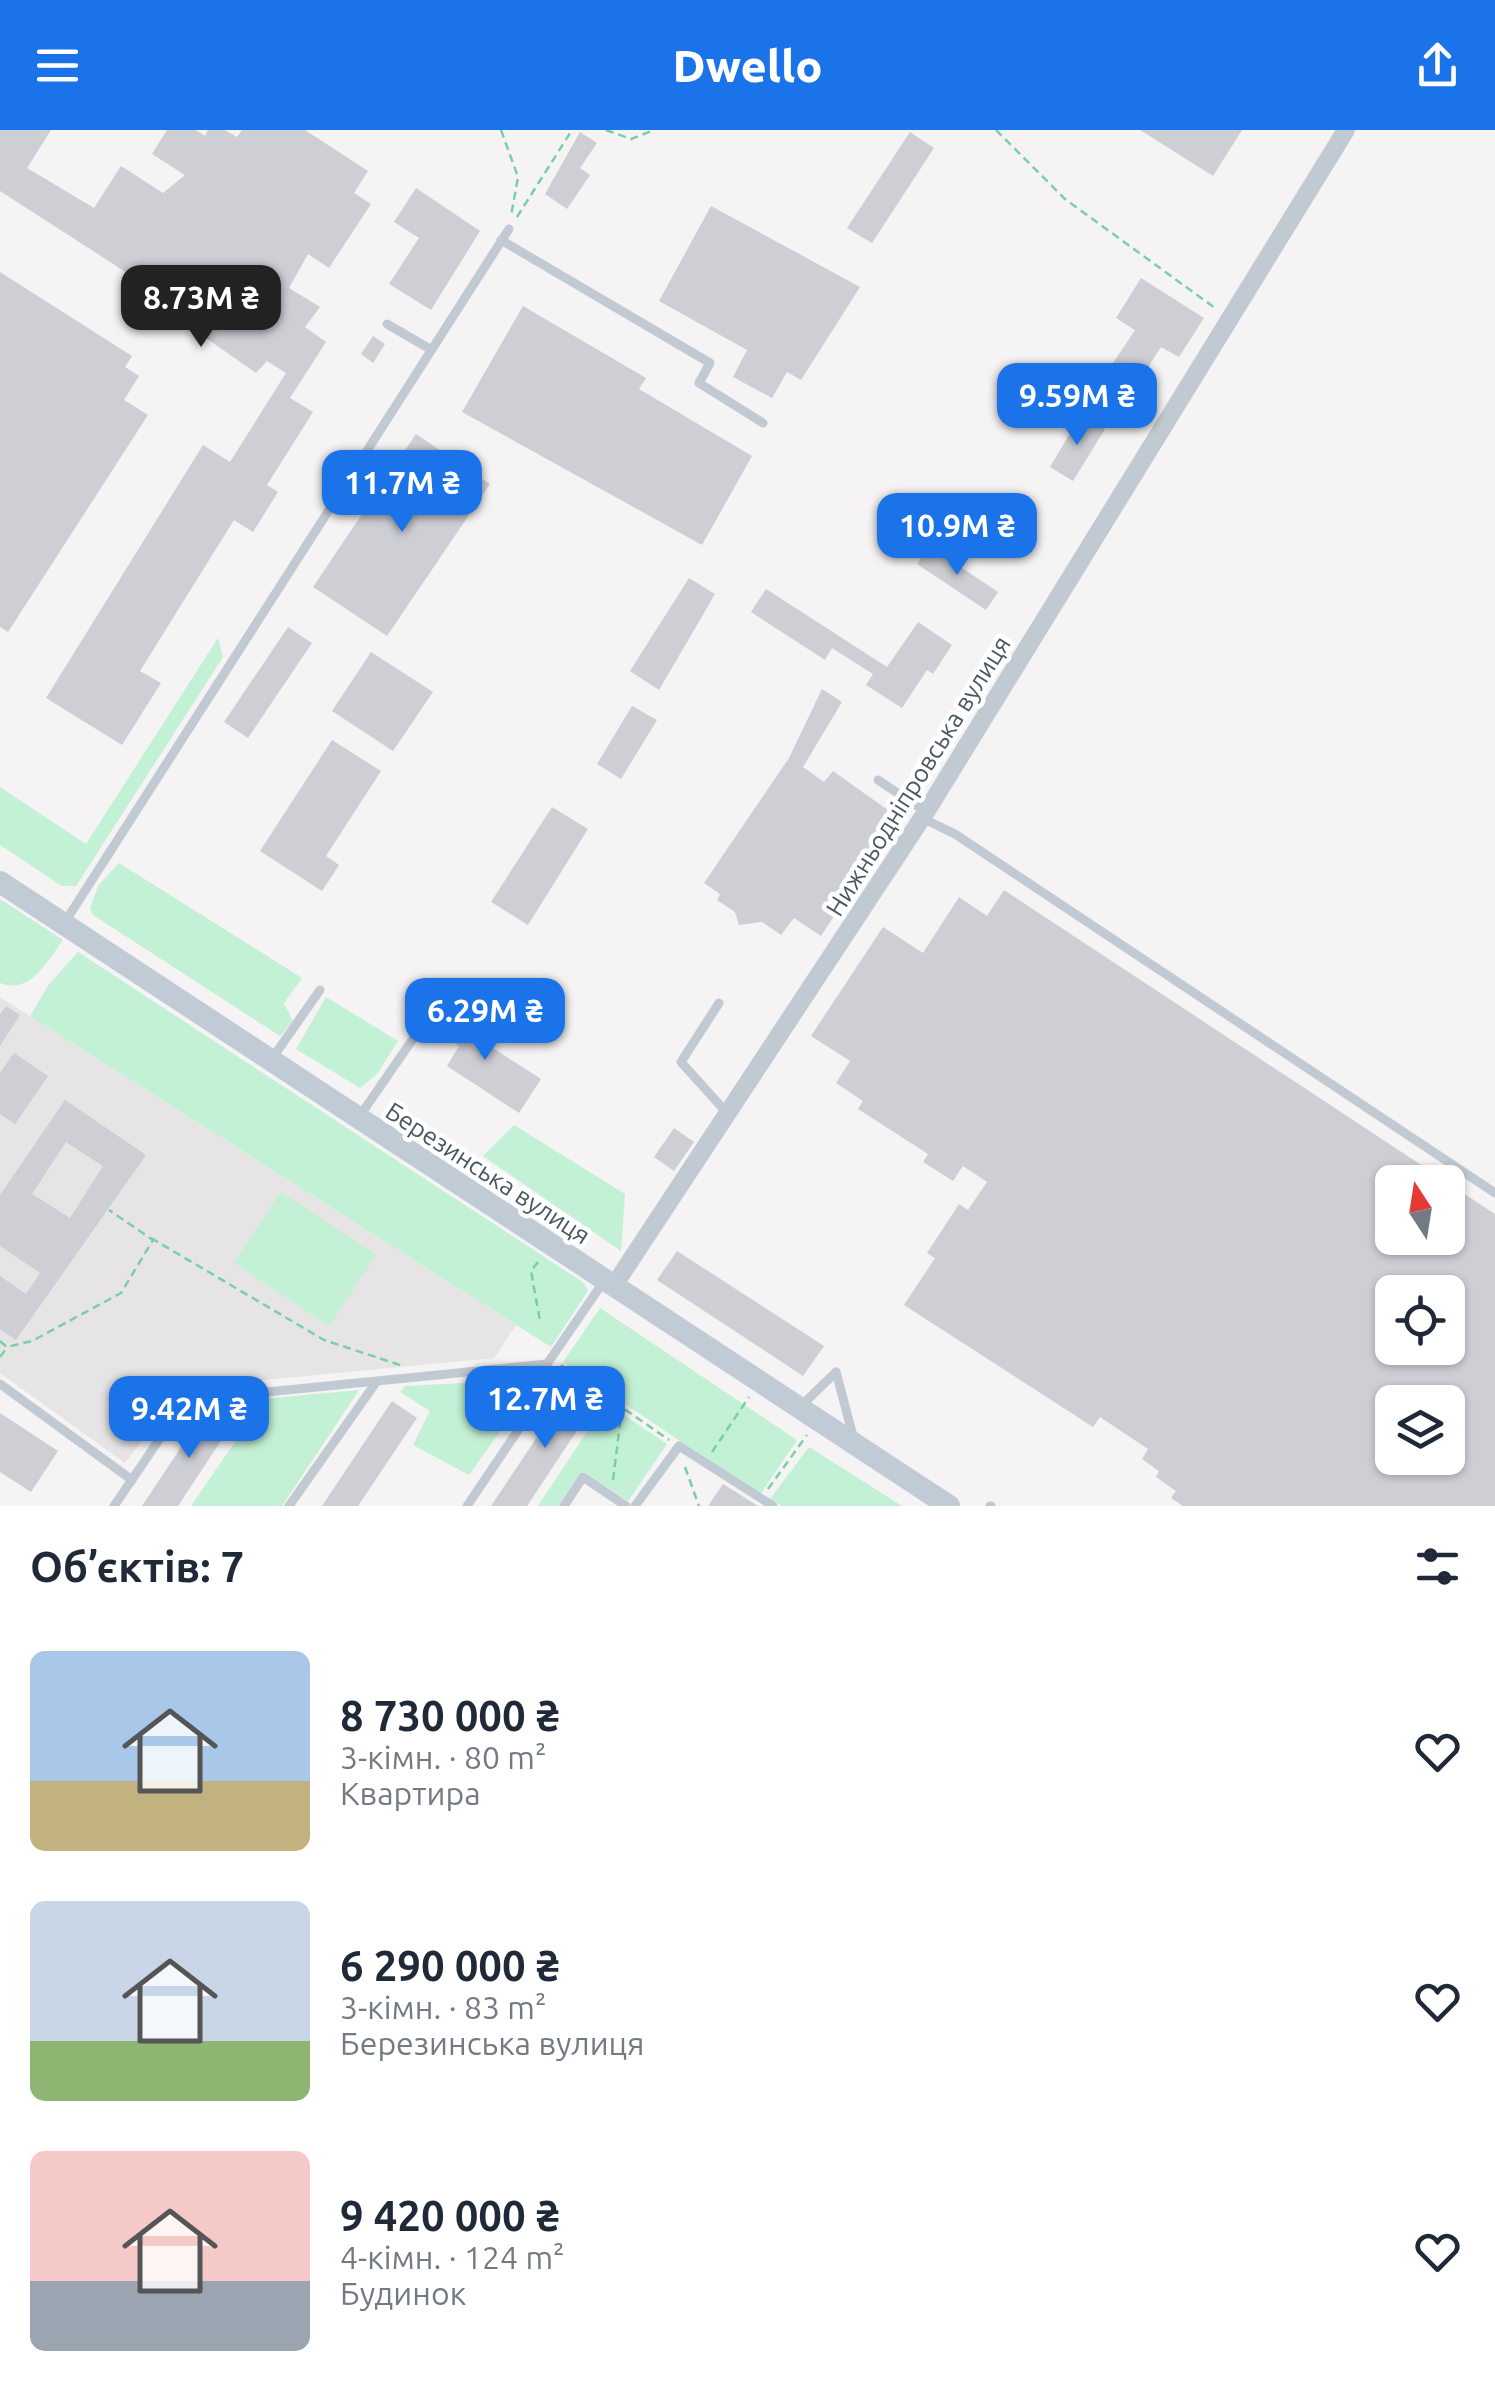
<!DOCTYPE html>
<html lang="uk">
<meta charset="utf-8">
<style>
:root{--surface:#fff;--page:#f6f6f7;--text:#1f2937;--muted:#747a83;--accent:#1a73e8}
body{margin:0;font-family:Ubuntu,sans-serif;background:var(--page);color:var(--text);height:100vh;display:flex;flex-direction:column;font-size:38px;white-space:nowrap}
*{box-sizing:border-box;margin:0}
p{font-size:32px;color:var(--muted)}
.icon{flex:none;width:55px;height:55px;fill:none;stroke:currentColor;stroke-width:2;stroke-linecap:round;stroke-linejoin:round}
.map{position:relative;height:1376px;overflow:hidden}
.panel{display:flex;flex-direction:column;background:var(--surface);flex:1}
.panel>*{flex:none}
.needle{width:65px;rotate:348deg}
.controls{position:absolute;left:1375px;top:1035px;display:grid;gap:20px}
.controls a{display:grid;place-items:center;width:90px;height:90px;border-radius:15px;background:var(--surface);box-shadow:0 2px 8px #0004;font-size:50px}
.price{position:absolute;translate:-50% -85px;padding:0 22px;border-radius:20px;background:var(--accent);color:#fff;font-size:32px;line-height:65px;filter:drop-shadow(0 2px 5px #0008)}
.price::after{content:'';position:absolute;left:50%;top:60px;width:30px;height:22px;margin-left:-15px;background:inherit;clip-path:polygon(0 0,100% 0,50% 100%)}
.price.on{background:#222;color:#fff}
ul{padding:0;list-style:none}
li{display:flex;align-items:center;gap:30px;height:250px;padding:0 30px}
li span{display:grid;place-items:center;flex:none;width:280px;height:200px;border-radius:15px;color:#555}
li>.icon{margin-inline-start:auto}
span .icon{width:120px;height:120px;fill:#fffc;stroke-width:1}
li b{font-size:42px}
h2{display:flex;justify-content:space-between;align-items:center;height:120px;padding:0 30px;font-size:42px}
header{display:flex;justify-content:space-between;align-items:center;height:130px;padding:0 30px;background:var(--accent);color:#fff;font-size:45px;font-weight:800}
.map>svg:first-child{display:block}
.education{fill:#e6e4e5}
.green{fill:#c3f1d5}
.building{fill:#cdcfd5;fill-rule:evenodd}
.lines{fill:none;stroke-linecap:round;stroke-linejoin:round}
.path{stroke:#7ad0a6;stroke-width:2.5;stroke-dasharray:8 5;stroke-linecap:butt}
.lane{stroke:#c1cad2;stroke-width:9}
.street{stroke:#c1cad2;stroke-width:18}
.secondary{stroke:#c1cbd6;stroke-width:22}
.labels{text-anchor:middle;stroke-width:9;stroke-linejoin:round;paint-order:stroke}
.street-label{font-size:25px;fill:#4a5661;stroke:#fff}
</style>
<header><svg class="icon" aria-label="menu" viewBox="0 0 24 24"><path d="M4 6h16M4 12h16M4 18h16"/></svg>Dwello<svg class="icon" aria-label="share" viewBox="0 0 24 24"><path d="M12 15V3M7 8l5-5 5 5M5 13v7h14v-7"/></svg></header>
<div class="map">
<svg width="1495" height="1376" viewBox="0 0 1495 1376">
<rect width="100%" height="100%" fill="#f5f3f3"/>
<path class="education" d="M0,867L516,1195L494,1228L181,1258L125,1333L0,1243Z"/>
<g class="green">
<path d="M218,508L223,527L76,756H62L0,715V657L86,714Z"/>
<path d="M119,733L302,848L284,873L293,891L280,906L93,785L90,778L98,756Z"/>
<path d="M0,769L63,810C47,831 31,865 0,853Z"/>
<path d="M78,822L584,1153L588,1161L551,1217L30,886L49,854Z"/>
<path d="M326,867L398,911L377,944L360,958L296,919Z"/>
<path d="M514,995L625,1064L621,1121L483,1026Z"/>
<path d="M281,1062L376,1125L329,1196L234,1133Z"/>
<path d="M600,1178L797,1310L760,1365L563,1232Z"/>
<path d="M524,1250L530,1259L469,1345L413,1315L430,1281L400,1262L405,1256Z"/>
<path d="M359,1260L282,1376H191L252,1287L228,1277L230,1272Z"/>
<path d="M606,1273L667,1314L628,1371L582,1341L558,1376H538Z"/>
<path d="M809,1317L902,1376H782L770,1369Z"/>
</g>
<g class="building">
<path d="M0,0H51L27,38L94,78L121,36L163,63L185,45L152,24L167,0H196L205,6L208,0H225L237,7L242,0H305L368,41L354,63L371,74L329,138L308,124L289,158L320,177L305,197L326,212L290,268L313,282L267,355L278,362L253,402L234,390L140,541L161,553L122,615L46,568L203,315L230,332L286,243L267,231L256,243L206,208L211,197L0,61Z"/>
<path d="M1140,0H1242L1213,46Z"/>
<path d="M580,2L597,13L580,38L590,45L567,79L545,64Z"/>
<path d="M910,2L934,18L872,113L847,98Z"/>
<path d="M416,58L480,101L431,180L389,154L419,108L394,92Z"/>
<path d="M711,76L860,157L801,250L787,242L772,268L733,247L747,220L659,171Z"/>
<path d="M0,142L132,226L125,237L139,246L124,270L148,285L8,502L0,497Z"/>
<path d="M1141,148L1204,188L1179,227L1161,217L1130,265L1103,248L1135,200L1116,188Z"/>
<path d="M523,176L646,248L639,259L752,326L702,415L462,282Z"/>
<path d="M373,206L385,214L373,233L361,224Z"/>
<path d="M1081,285L1105,299L1073,351L1050,337Z"/>
<path d="M416,304L490,354L387,506L313,457Z"/>
<path d="M929,416L998,462L986,480L917,434Z"/>
<path d="M689,448L715,464L659,560L630,541Z"/>
<path d="M766,459L887,537L918,492L952,515L933,544L927,540L902,578L866,555L873,544L832,518L825,530L751,482Z"/>
<path d="M288,497L312,513L248,608L224,592Z"/>
<path d="M371,522L433,562L393,621L332,581Z"/>
<path d="M822,559L842,572L803,637L824,652L833,641L899,688L821,806L794,788L781,805L762,792L739,795L735,782L717,770L720,764L704,753L789,628Z"/>
<path d="M632,576L657,590L621,649L597,634Z"/>
<path d="M332,610L381,641L326,726L339,735L322,761L260,721Z"/>
<path d="M552,677L588,699L528,795L491,772Z"/>
<path d="M1004,760L1447,1052H1392V1108H1448V1053L1495,1084V1376H1183L1171,1368L1176,1361L1156,1347L1159,1341L1142,1329L1148,1319L1100,1287L1093,1297L904,1175L935,1128L927,1123L959,1074L968,1080L987,1052L963,1036L953,1051L923,1032L928,1024L858,979L863,971L836,953L850,931L811,906L883,797L923,823L959,767L987,786ZM1392,1162H1448V1218H1392ZM1392,1272H1448V1328H1392Z"/>
<path d="M447,873L468,886L460,897L541,949L519,983L447,936L459,916L431,898Z"/>
<path d="M6,876L20,885L0,916V884Z"/>
<path d="M14,923L48,946L15,994L0,984V943Z"/>
<path d="M65,970L146,1025L16,1210L0,1199V1146L26,1164L40,1143L0,1116V1065ZM66,1012L103,1036L70,1088L32,1064Z"/>
<path d="M674,998L694,1012L674,1041L654,1027Z"/>
<path d="M677,1121L824,1216L803,1246L657,1150Z"/>
<path d="M569,1259L594,1275L527,1376H491Z"/>
<path d="M392,1271L417,1288L358,1376H322Z"/>
<path d="M207,1278L232,1294L178,1376H142Z"/>
<path d="M0,1283L58,1321L31,1362L0,1342Z"/>
<path d="M723,1354L758,1376H708Z"/>
</g>
<g class="lines">
<g class="path">
<path d="M501,0L518,47L511,86"/>
<path d="M606,0L631,9L654,0"/>
<path d="M996,0L1065,69L1215,178"/>
<path d="M517,87L572,0"/>
<path d="M151,1108L324,1210L403,1236"/>
<path d="M538,1132L531,1141L540,1191"/>
<path d="M0,1211L7,1217L32,1211L121,1163L153,1110L109,1080"/>
<path d="M0,1227L6,1219"/>
<path d="M561,1235L669,1310"/>
<path d="M712,1322L749,1267"/>
<path d="M685,1337L699,1376"/>
<path d="M613,1350L622,1278"/>
<path d="M768,1359L807,1305"/>
</g>
<g class="lane">
<path d="M501,110L710,233L699,253L763,293"/>
<path d="M387,194L430,219"/>
<path d="M878,650L926,682"/>
<path d="M922,688L955,704L1495,1063"/>
<path d="M65,792L509,99"/>
<path d="M719,873L681,932L727,983"/>
<path d="M271,930L320,860"/>
<path d="M359,987L424,893"/>
<path d="M836,1242L853,1306"/>
<path d="M0,1254L132,1350"/>
<path d="M802,1275L836,1242"/>
<path d="M114,1376L186,1270L547,1234L604,1151"/>
<path d="M289,1376L377,1251"/>
<path d="M467,1376L552,1250L547,1234"/>
<path d="M564,1376L583,1347L626,1376"/>
<path d="M635,1376L679,1316L773,1376"/>
<path d="M990,1376H991"/>
</g>
<path class="street" d="M613,1157L926,682L1346,0"/>
<path class="secondary" d="M0,752L949,1376"/>
</g>
<g class="labels">
<g class="street-label">
<text transform="translate(918 646) rotate(-58)" y="9">Нижньодніпровська вулиця</text>
<text transform="translate(488 1043) rotate(33)" y="9">Березинська вулиця</text>
</g>
</g>
</svg>
<div class="controls">
<a><svg class="needle" viewBox="-14 -14 28 28"><path d="M0-13l5 13h-10z" fill="#e53935"/><path d="M0 13l5-13h-10z" fill="#747a83"/></svg></a>
<a><svg class="icon" aria-label="locate" viewBox="0 0 24 24"><circle cx="12" cy="12" r="6"/><path d="M12 2v4M12 18v4M2 12h4M18 12h4"/></svg></a>
<a><svg class="icon" aria-label="layers" viewBox="0 0 24 24"><path d="M12 4l9 5-9 5-9-5zM3 14l9 5 9-5"/></svg></a>
</div>
<b class="price on" style="left:201px;top:220px">8.73M ₴</b>
<b class="price" style="left:1077px;top:318px">9.59M ₴</b>
<b class="price" style="left:402px;top:405px">11.7M ₴</b>
<b class="price" style="left:957px;top:448px">10.9M ₴</b>
<b class="price" style="left:485px;top:933px">6.29M ₴</b>
<b class="price" style="left:545px;top:1321px">12.7M ₴</b>
<b class="price" style="left:189px;top:1331px">9.42M ₴</b>
</div>
<section class="panel">
<h2>Об’єктів: 7<svg class="icon" aria-label="filters" viewBox="0 0 24 24"><path d="M4 7h16M4 17h16"/><circle cx="9" cy="7" r="2"/><circle cx="15" cy="17" r="2"/></svg></h2>
<ul>
<li><span style="background:linear-gradient(#a9c7e8 65%,#c2b280 0)"><svg class="icon" aria-label="home" viewBox="0 0 24 24"><path d="M3 11l9-7 9 7M6 9v11h12V9"/></svg></span><div><b>8 730 000 ₴</b><p>3-кімн. · 80 m²</p><p>Квартира</p></div><svg class="icon" aria-label="heart" viewBox="0 0 24 24"><path d="M12 20l-8-8c-3-5 5-10 8-4 3-6 11-1 8 4z"/></svg></li>
<li><span style="background:linear-gradient(#c9d6e8 70%,#8fb573 0)"><svg class="icon" aria-label="home" viewBox="0 0 24 24"><path d="M3 11l9-7 9 7M6 9v11h12V9"/></svg></span><div><b>6 290 000 ₴</b><p>3-кімн. · 83 m²</p><p>Березинська вулиця</p></div><svg class="icon" aria-label="heart" viewBox="0 0 24 24"><path d="M12 20l-8-8c-3-5 5-10 8-4 3-6 11-1 8 4z"/></svg></li>
<li><span style="background:linear-gradient(#f6c9c9 65%,#9aa5b1 0)"><svg class="icon" aria-label="home" viewBox="0 0 24 24"><path d="M3 11l9-7 9 7M6 9v11h12V9"/></svg></span><div><b>9 420 000 ₴</b><p>4-кімн. · 124 m²</p><p>Будинок</p></div><svg class="icon" aria-label="heart" viewBox="0 0 24 24"><path d="M12 20l-8-8c-3-5 5-10 8-4 3-6 11-1 8 4z"/></svg></li>
</ul>
</section>
